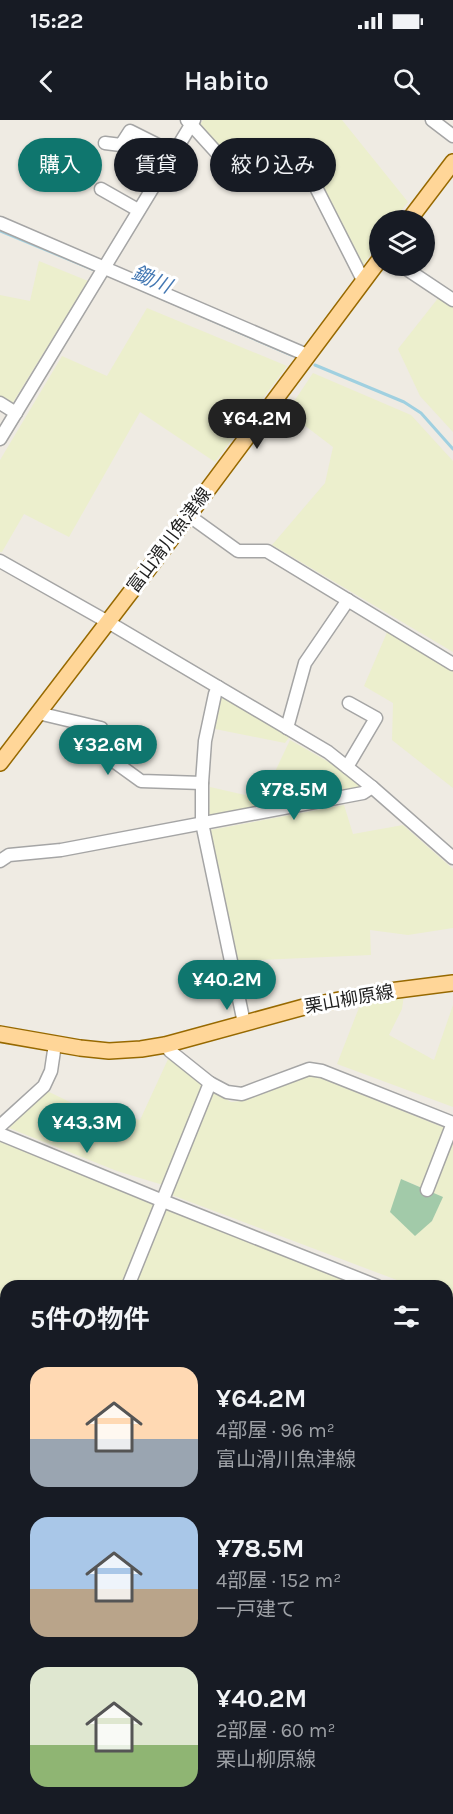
<!DOCTYPE html>
<html lang="ja">
<meta charset="utf-8">
<style>
:root{--surface:#171b24;--page:#20242c;--text:#f1f3f6;--muted:#9ea1a6;--accent:#0f766e}
body{margin:0;font-family:Karla,"Noto Sans JP",sans-serif;background:var(--page);color:var(--text);height:100vh;display:flex;flex-direction:column;font-size:22px;white-space:nowrap}
*{box-sizing:border-box;margin:0}
p{font-size:20px;color:var(--muted)}
.icon{flex:none;width:33px;height:33px;fill:none;stroke:currentColor;stroke-width:2;stroke-linecap:round;stroke-linejoin:round}
.map{position:relative;flex:1;overflow:hidden}
.details{position:absolute;left:0px;top:1160px;width:453px;height:536px;display:flex;flex-direction:column;background:var(--surface);border-radius:18px 18px 0 0;box-shadow:0 2px 4px #0004}
.details>*{flex:none}
.banner{position:absolute;left:18px;top:18px;width:417px;height:54px;display:flex;gap:12px}
.buttons{position:absolute;left:369px;top:90px;display:grid;gap:12px}
.buttons a{display:grid;place-items:center;width:66px;height:66px;border-radius:50%;background:var(--surface);box-shadow:0 2px 4px #0004;font-size:30px}
.price{position:absolute;translate:-50% -51px;padding:0 14px;border-radius:21px;background:var(--accent);color:#fff;font-size:20px;line-height:39px;filter:drop-shadow(0 2px 3px #0008)}
.price::after{content:'';position:absolute;left:50%;top:36px;width:18px;height:14px;margin-left:-9px;background:inherit;clip-path:polygon(0 0,100% 0,50% 100%)}
.price.current{background:#222;color:#fff}
ul{padding:0;list-style:none}
li{display:flex;align-items:center;gap:18px;height:150px;padding:0 30px}
li span{display:grid;place-items:center;flex:none;width:168px;height:120px;border-radius:18px;color:#555}
li>.icon{margin-inline-start:auto}
span .icon{width:72px;height:72px;fill:#fffc;stroke-width:1}
li b{font-size:26px}
h2{display:flex;justify-content:space-between;align-items:center;height:72px;padding:0 30px;font-size:26px}
.pill{padding:0 21px;border-radius:27px;background:var(--surface);box-shadow:0 2px 4px #0004;font-size:21px;line-height:54px}
.pill.current{background:var(--accent);color:#fff}
.status{display:flex;justify-content:space-between;align-items:center;height:42px;padding:0 30px;background:var(--surface);direction:ltr}
.status svg{height:16px;fill:currentColor}
header{display:flex;justify-content:space-between;align-items:center;height:78px;padding:0 30px;background:var(--surface);font-size:27px;font-weight:600}
.map>svg:first-child{display:block}
.farmland{fill:#ecefcd}
.cemetery{fill:#a2caa9}
.parking{fill:#e2e2e2}
.lines{fill:none;stroke-linecap:round;stroke-linejoin:round}
.stream{stroke:#a0d0e0;stroke-width:3}
.minor-casing{stroke:#a5a5a5;stroke-width:15}
.major-casing{stroke:#976900;stroke-width:18}
.minor{stroke:#fff;stroke-width:12}
.major{stroke:#ffd698;stroke-width:15}
.labels{text-anchor:middle;stroke-width:6;stroke-linejoin:round;paint-order:stroke}
.street-label{font-size:18px;fill:#1e1e1e;stroke:#fff}
.water-label{font-size:20px;font-style:italic;fill:#4478b3;stroke:#fff}
</style>
<div class="status"><b>15:22</b><svg viewBox="0 0 49 12"><path d="M0 12V9h3v3zM5 12V6h3v6zM10 12V3h3v9zM15 12V0h3v12zM26 1h20v11H26zM47 4h2v5h-2z"/></svg></div>
<header><svg class="icon" aria-label="back" viewBox="0 0 24 24"><path d="M15 5l-7 7 7 7"/></svg>Habito<svg class="icon" aria-label="search" viewBox="0 0 24 24"><circle cx="10" cy="10" r="6"/><path d="M15 15l6 6"/></svg></header>
<div class="map">
<svg width="453" height="1694" viewBox="0 0 453 1694">
<rect width="100%" height="100%" fill="#efebe3"/>
<g class="farmland">
<path d="M203,0H342L408,82L394,100H380L379,122L362,147L301,23L229,37L199,6Z"/>
<path d="M39,141L88,161L12,284L0,277V175L30,181Z"/>
<path d="M439,177L453,186V312L420,276L398,229Z"/>
<path d="M147,188L287,246L215,342L140,292L69,417L24,394L2,432H0V340L62,236L107,256Z"/>
<path d="M313,253L411,295L453,341V532L272,425L325,363L333,327L287,292Z"/>
<path d="M388,510L453,547V668L392,620L393,583L364,566Z"/>
<path d="M221,577L290,616L285,623L215,609Z"/>
<path d="M290,620L327,641L361,664L360,670L209,697L210,667L262,679Z"/>
<path d="M344,685L353,714L403,705L453,749V808L408,815L370,810L371,835L237,841L210,710Z"/>
<path d="M404,875L402,889L389,915L434,940L453,885V987L337,944L360,885Z"/>
<path d="M169,937L204,964L163,1065L117,1051L9,1008L47,971L72,983L140,1000Z"/>
<path d="M313,955L445,1008L422,1068L401,1059L432,1101L442,1077L432,1074L453,1019V1182L447,1180V1166L410,1165L172,1075L213,971L231,982L241,981Z"/>
<path d="M0,1021L154,1085L122,1165L6,1166V1385L0,1382Z"/>
<path d="M165,1088L355,1165L135,1166Z"/>
<path d="M447,1203L453,1206V1286L449,1285L447,1289Z"/>
</g>
<path class="cemetery" d="M401,1059L443,1077L432,1101L415,1116L390,1092Z"/>
<path class="parking" d="M447,1554L453,1555V1668L447,1665Z"/>
<g class="lines">
<g class="stream">
<path d="M0,111L97,151"/>
<path d="M142,170L291,235"/>
<path d="M315,245L404,282L421,293L453,329"/>
</g>
<defs>
<g id="minor">
<path d="M187,0L227,44L297,30L363,160"/>
<path d="M432,0L453,16"/>
<path d="M105,23L121,25L130,11L174,33"/>
<path d="M101,69L138,90"/>
<path d="M0,103L307,235"/>
<path d="M402,146L453,180"/>
<path d="M0,283L16,293"/>
<path d="M0,319L194,0"/>
<path d="M188,395L238,431H267L453,544"/>
<path d="M0,441L108,502L328,632L372,667L453,738"/>
<path d="M218,567L215,574L205,621L202,663V703L244,903"/>
<path d="M38,593L101,608V632L141,661L202,663"/>
<path d="M287,608L305,543L348,480"/>
<path d="M347,647L376,598L349,583"/>
<path d="M0,741L9,735L61,730L363,673L372,667"/>
<path d="M165,925L170,931L210,963L227,972L242,974L309,949L322,951L453,1003"/>
<path d="M0,1006L44,966L51,951L55,924"/>
<path d="M0,1014L163,1081L377,1166"/>
<path d="M427,1070L453,1003"/>
<path d="M128,1166L210,963"/>
<path d="M447,1192L453,1194"/>
<path d="M0,1388L6,1391"/>
<path d="M447,1463L453,1449"/>
<path d="M0,1482L6,1474"/>
<path d="M447,1543L453,1545"/>
<path d="M0,1581L6,1583"/>
<path d="M243,1694L245,1689"/>
<path d="M344,1694L346,1689"/>
</g>
<g id="major">
<path d="M409,100L453,42"/>
<path d="M0,643L156,439L380,139"/>
<path d="M0,914L80,928L109,931L141,929L165,925L304,887L374,873L453,863"/>
</g>
</defs>
<use href="#minor" class="minor-casing"/>
<use href="#major" class="major-casing"/>
<use href="#minor" class="minor"/>
<use href="#major" class="major"/>
</g>
<g class="labels">
<g class="street-label">
<text transform="translate(169 420) rotate(-53)" y="6">富山滑川魚津線</text>
<text transform="translate(349 879) rotate(-10)" y="6">栗山柳原線</text>
</g>
<g class="water-label">
<text transform="translate(152 159) rotate(23)" y="7">鋤川</text>
</g>
</g>
</svg>
<div class="buttons">
<a><svg class="icon" aria-label="layers" viewBox="0 0 24 24"><path d="M12 4l9 5-9 5-9-5zM3 14l9 5 9-5"/></svg></a>
</div>
<b class="price current" style="left:257px;top:330px">¥64.2M</b>
<b class="price" style="left:108px;top:656px">¥32.6M</b>
<b class="price" style="left:294px;top:701px">¥78.5M</b>
<b class="price" style="left:227px;top:891px">¥40.2M</b>
<b class="price" style="left:87px;top:1034px">¥43.3M</b>
<div class="banner">
<a class="pill current">購入</a>
<a class="pill">賃貸</a>
<a class="pill">絞り込み</a>
</div>
<section class="details">
<h2>5件の物件<svg class="icon" aria-label="filters" viewBox="0 0 24 24"><path d="M4 7h16M4 17h16"/><circle cx="9" cy="7" r="2"/><circle cx="15" cy="17" r="2"/></svg></h2>
<ul>
<li><span style="background:linear-gradient(#ffd9b3 60%,#9aa5b1 0)"><svg class="icon" aria-label="home" viewBox="0 0 24 24"><path d="M3 11l9-7 9 7M6 9v11h12V9"/></svg></span><div><b>¥64.2M</b><p>4部屋 · 96 m²</p><p>富山滑川魚津線</p></div></li>
<li><span style="background:linear-gradient(#a9c7e8 60%,#b9a48a 0)"><svg class="icon" aria-label="home" viewBox="0 0 24 24"><path d="M3 11l9-7 9 7M6 9v11h12V9"/></svg></span><div><b>¥78.5M</b><p>4部屋 · 152 m²</p><p>一戸建て</p></div></li>
<li><span style="background:linear-gradient(#dfe7d0 65%,#8fb573 0)"><svg class="icon" aria-label="home" viewBox="0 0 24 24"><path d="M3 11l9-7 9 7M6 9v11h12V9"/></svg></span><div><b>¥40.2M</b><p>2部屋 · 60 m²</p><p>栗山柳原線</p></div></li>
</ul>
</section>
</div>
